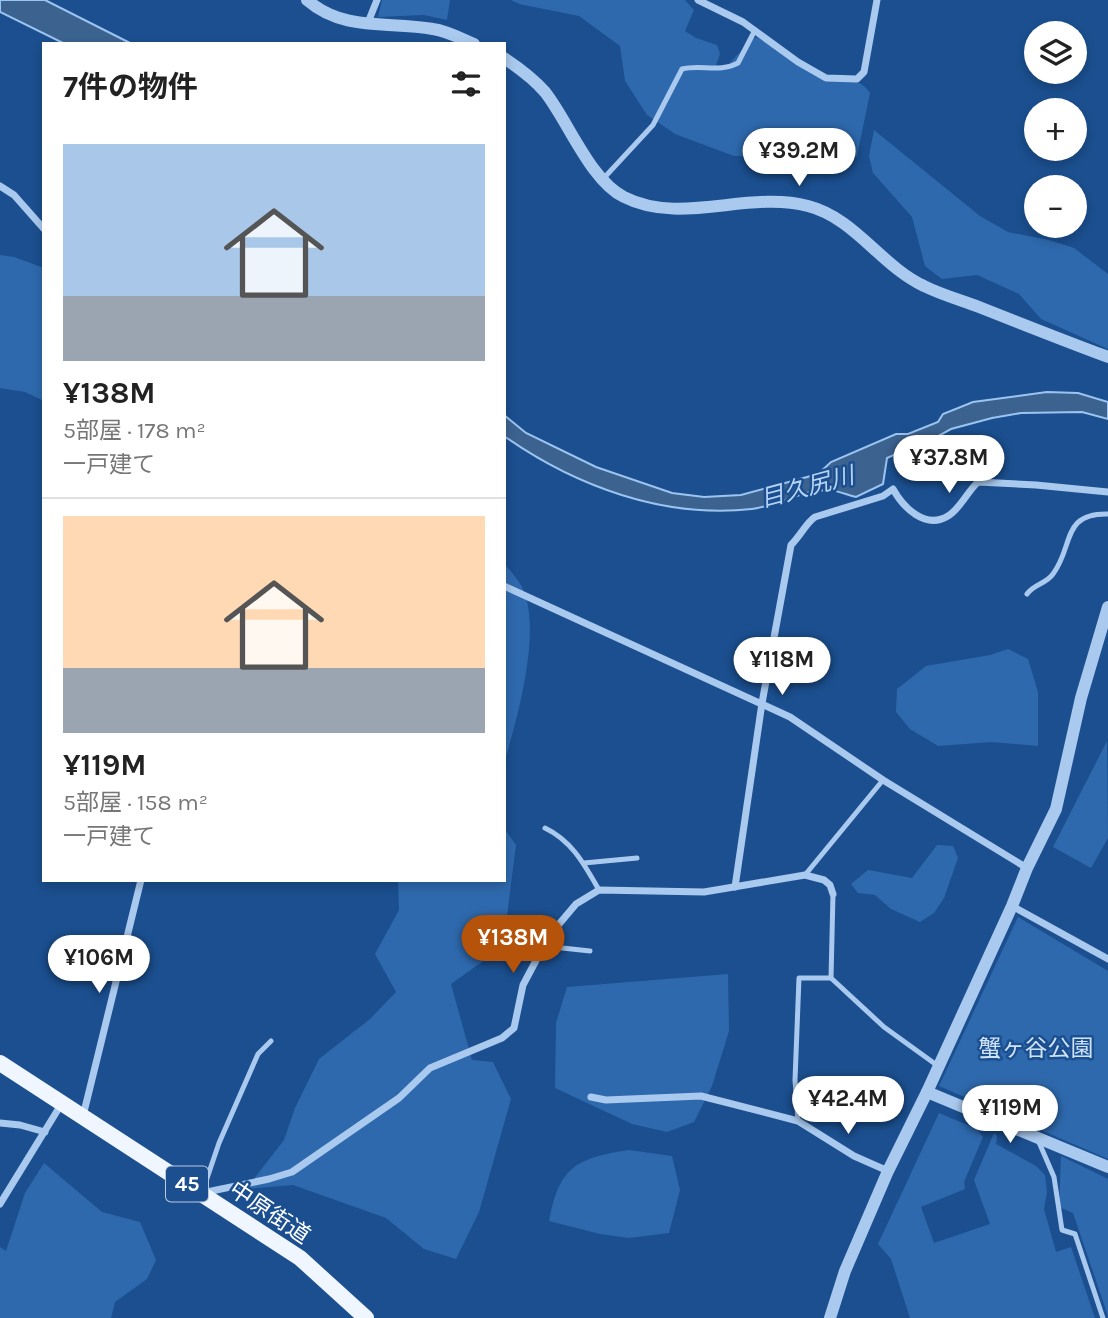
<!DOCTYPE html>
<html lang="ja">
<meta charset="utf-8">
<style>
:root{--surface:#fff;--page:#f6f6f6;--text:#222;--muted:#767676;--line:#e0e0e0;--accent:#b45309}
body{margin:0;font-family:Karla,"Noto Sans JP",sans-serif;background:var(--page);color:var(--text);height:100vh;display:flex;flex-direction:column;font-size:26px;white-space:nowrap}
*{box-sizing:border-box;margin:0}
p{font-size:23px;color:var(--muted)}
.icon{flex:none;width:38px;height:38px;fill:none;stroke:currentColor;stroke-width:2;stroke-linecap:round;stroke-linejoin:round}
.map{position:relative;flex:1;overflow:hidden}
.sheet{position:absolute;left:42px;top:42px;width:464px;height:840px;display:flex;flex-direction:column;background:var(--surface);border-radius:0px;box-shadow:0 4px 10px #0003}
.sheet>*{flex:none}
.buttons{position:absolute;left:1024px;top:21px;display:grid;gap:14px}
.buttons a{display:grid;place-items:center;width:63px;height:63px;border-radius:50%;background:var(--surface);box-shadow:0 4px 10px #0003;font-size:35px}
.price{position:absolute;translate:-50% -60px;padding:0 16px;border-radius:24px;background:#fff;color:#222;font-size:23px;line-height:46px;filter:drop-shadow(0 2px 4px #0008)}
.price::after{content:'';position:absolute;left:50%;top:42px;width:21px;height:16px;margin-left:-10px;background:inherit;clip-path:polygon(0 0,100% 0,50% 100%)}
.price.on{background:var(--accent);color:#fff}
ul{padding:0;list-style:none}
li{display:grid;align-content:center;gap:14px;height:371px;padding:0 21px}
li+li{border-top:2px solid var(--line)}
li span{display:grid;place-items:center;height:217px;border-radius:0px;color:#555}
li>.icon{margin-inline-start:auto}
span .icon{width:126px;height:126px;fill:#fffc;stroke-width:1}
li b{font-size:30px}
h2{display:flex;justify-content:space-between;align-items:center;height:84px;padding:0 21px;font-size:30px}
.map>svg:first-child{display:block}
.green{fill:#2e69ad}
.water{fill:#3c6290;stroke:#9cc4f0;stroke-width:2}
.lines{fill:none;stroke-linecap:round;stroke-linejoin:round}
.service{stroke:#a9c9ee;stroke-width:5}
.minor{stroke:#a9c9ee;stroke-width:7}
.tertiary{stroke:#a9c9ee;stroke-width:12}
.primary{stroke:#f0f6ff;stroke-width:16}
.labels{text-anchor:middle;stroke-width:5;stroke-linejoin:round;paint-order:stroke}
.shield{fill:#1b4f8f;stroke:#bbcadd;stroke-width:2}
.shield-label{font-size:21px;font-weight:bold;fill:#fff}
.park-label{font-size:23px;fill:#cfe3fa;stroke:#1b4f8f}
.street-label{font-size:23px;fill:#fff;stroke:#1b4f8f}
.water-label{font-size:24px;font-style:italic;fill:#b5d3f5;stroke:#1b4f8f}
</style>
<div class="map">
<svg width="1108" height="1318" viewBox="0 0 1108 1318">
<rect width="100%" height="100%" fill="#1b4f8f"/>
<g class="green">
<path d="M382,0H450L447,20L424,15L378,17Z"/>
<path d="M511,0H685L694,10L685,31L696,38L717,45L720,54L716,65L726,67L753,38L763,37C779,47 809,71 825,76C841,82 860,76 870,93L857,156L849,159L734,156L675,134L647,115L625,81L620,46L579,16L519,4Z"/>
<path d="M874,130L980,216L1008,232L1049,240L1074,248L1108,274V349L1041,319L1019,294L977,275L942,279L925,266L912,217L873,173L869,156Z"/>
<path d="M0,255L14,257L44,268V401L25,392L0,388Z"/>
<path d="M504,563C510,571 519,580 523,589C542,633 517,718 504,764Z"/>
<path d="M1008,649L1028,659L1038,692V746L992,742L938,746L910,729L896,712L897,689L926,666L990,655Z"/>
<path d="M1107,741L1108,838L1091,868L1053,847Z"/>
<path d="M504,828L516,845L503,947L451,984L472,1060L493,1062L511,1099L479,1212L456,1259L424,1249L386,1218L293,1185L246,1189L284,1140L295,1108L319,1059L370,1019L396,992L375,954L399,910L398,880H504Z"/>
<path d="M937,845L953,846L958,858L944,898L934,913L920,922L891,909L875,895L858,893L851,884L868,870L912,878Z"/>
<path d="M1018,917L1108,971V1159L939,1086Z"/>
<path d="M728,974L729,1031L712,1086L694,1122L667,1132L632,1124L555,1088L556,1023L567,987Z"/>
<path d="M939,1113L977,1129L983,1137L964,1182L965,1189L921,1207L934,1243L990,1224L974,1180L994,1133L997,1136L996,1144L1036,1166L1045,1175L1047,1192L1044,1209L1056,1252L1071,1247L1095,1318H910L891,1259L878,1244Z"/>
<path d="M629,1150L672,1156L680,1190L669,1233L629,1238L600,1234L549,1221C559,1166 577,1158 629,1150Z"/>
<path d="M1061,1156L1108,1179V1316L1073,1213L1059,1207Z"/>
<path d="M44,1163L102,1212L140,1222L156,1260L147,1279L115,1302L111,1318H0V1247L6,1251L25,1193Z"/>
</g>
<g class="water">
<path d="M0,0H45L132,44H65L0,12Z"/>
<path d="M1047,392L1078,393L1108,402V419L1082,412L1021,413L992,418L951,429L913,450H905L887,458L883,484L856,497C848,495 838,491 830,490C803,489 778,506 752,509C664,519 575,486 504,436V415L526,433L596,467L672,493L704,497L741,495L818,474L831,462L896,434H908L938,422L943,414L973,402Z"/>
</g>
<g class="lines">
<g class="service">
<path d="M603,179L653,125L682,69C700,64 720,73 738,63L755,30"/>
<path d="M1027,594C1034,584 1046,584 1053,574C1074,546 1061,513 1108,514"/>
<path d="M545,828C572,841 584,864 599,890"/>
<path d="M584,863L637,858"/>
<path d="M805,875L883,780"/>
<path d="M833,894L831,978L884,1027L938,1066"/>
<path d="M544,946L590,951"/>
<path d="M798,1121L795,1080L799,978H831"/>
<path d="M1038,1140L1054,1177L1062,1230L1075,1234L1103,1318"/>
<path d="M202,1193L219,1143L258,1054L271,1041"/>
</g>
<g class="minor">
<path d="M698,0L743,22L798,62L826,78L857,79L864,72L877,0"/>
<path d="M367,25L377,0"/>
<path d="M0,186L14,195L44,229"/>
<path d="M504,586L790,717L883,780L1027,868"/>
<path d="M735,887L762,703L791,545C800,536 807,522 815,517L883,496L893,489C903,507 925,530 948,516C960,509 967,492 978,482L1036,485L1108,492"/>
<path d="M1012,906L1108,959"/>
<path d="M591,1097L606,1100L701,1096L798,1121L854,1156L888,1171"/>
<path d="M83,1116L141,880"/>
<path d="M0,1123L20,1125L45,1132"/>
<path d="M202,1193L269,1179L292,1172L399,1098L430,1068L502,1038L514,1028L523,985L549,936L576,904L599,890L704,892L805,875L824,880L830,885L833,894"/>
<path d="M0,1204L62,1103"/>
</g>
<g class="tertiary">
<path d="M307,0C344,32 388,21 433,29C447,31 460,38 474,44"/>
<path d="M504,58C519,68 533,78 545,92C568,121 590,180 624,197C681,226 748,190 808,206C855,218 881,266 924,286C942,295 961,300 979,307C1022,324 1065,341 1108,357"/>
<path d="M927,1092L1108,1167"/>
<path d="M830,1318L845,1271L888,1171L927,1092L1012,906L1027,868L1056,809L1081,698L1108,607"/>
</g>
<path class="primary" d="M0,1063L300,1258L366,1318"/>
</g>
<g class="labels">
<rect class="shield" x="166" y="1166.5" width="42" height="35" rx="5"/>
<g class="shield-label">
<text x="187" y="1191">45</text>
</g>
<g class="park-label">
<text x="1036" y="1056">蟹ヶ谷公園</text>
</g>
<g class="street-label">
<text transform="translate(270 1212) rotate(34)" y="8">中原街道</text>
</g>
<g class="water-label">
<text transform="translate(807 487) rotate(-15)" y="8">目久尻川</text>
</g>
</g>
</svg>
<div class="buttons">
<a><svg class="icon" aria-label="layers" viewBox="0 0 24 24"><path d="M12 4l9 5-9 5-9-5zM3 14l9 5 9-5"/></svg></a>
<a>+</a>
<a>−</a>
</div>
<b class="price" style="left:799px;top:188px">¥39.2M</b>
<b class="price" style="left:949px;top:495px">¥37.8M</b>
<b class="price" style="left:782px;top:697px">¥118M</b>
<b class="price on" style="left:513px;top:975px">¥138M</b>
<b class="price" style="left:99px;top:995px">¥106M</b>
<b class="price" style="left:848px;top:1136px">¥42.4M</b>
<b class="price" style="left:1010px;top:1145px">¥119M</b>
<section class="sheet">
<h2>7件の物件<svg class="icon" aria-label="filters" viewBox="0 0 24 24"><path d="M4 7h16M4 17h16"/><circle cx="9" cy="7" r="2"/><circle cx="15" cy="17" r="2"/></svg></h2>
<ul>
<li><span style="background:linear-gradient(#a9c7e8 70%,#9aa5b1 0)"><svg class="icon" aria-label="home" viewBox="0 0 24 24"><path d="M3 11l9-7 9 7M6 9v11h12V9"/></svg></span><div><b>¥138M</b><p>5部屋 · 178 m²</p><p>一戸建て</p></div></li>
<li><span style="background:linear-gradient(#ffd9b3 70%,#9aa5b1 0)"><svg class="icon" aria-label="home" viewBox="0 0 24 24"><path d="M3 11l9-7 9 7M6 9v11h12V9"/></svg></span><div><b>¥119M</b><p>5部屋 · 158 m²</p><p>一戸建て</p></div></li>
</ul>
</section>
</div>
